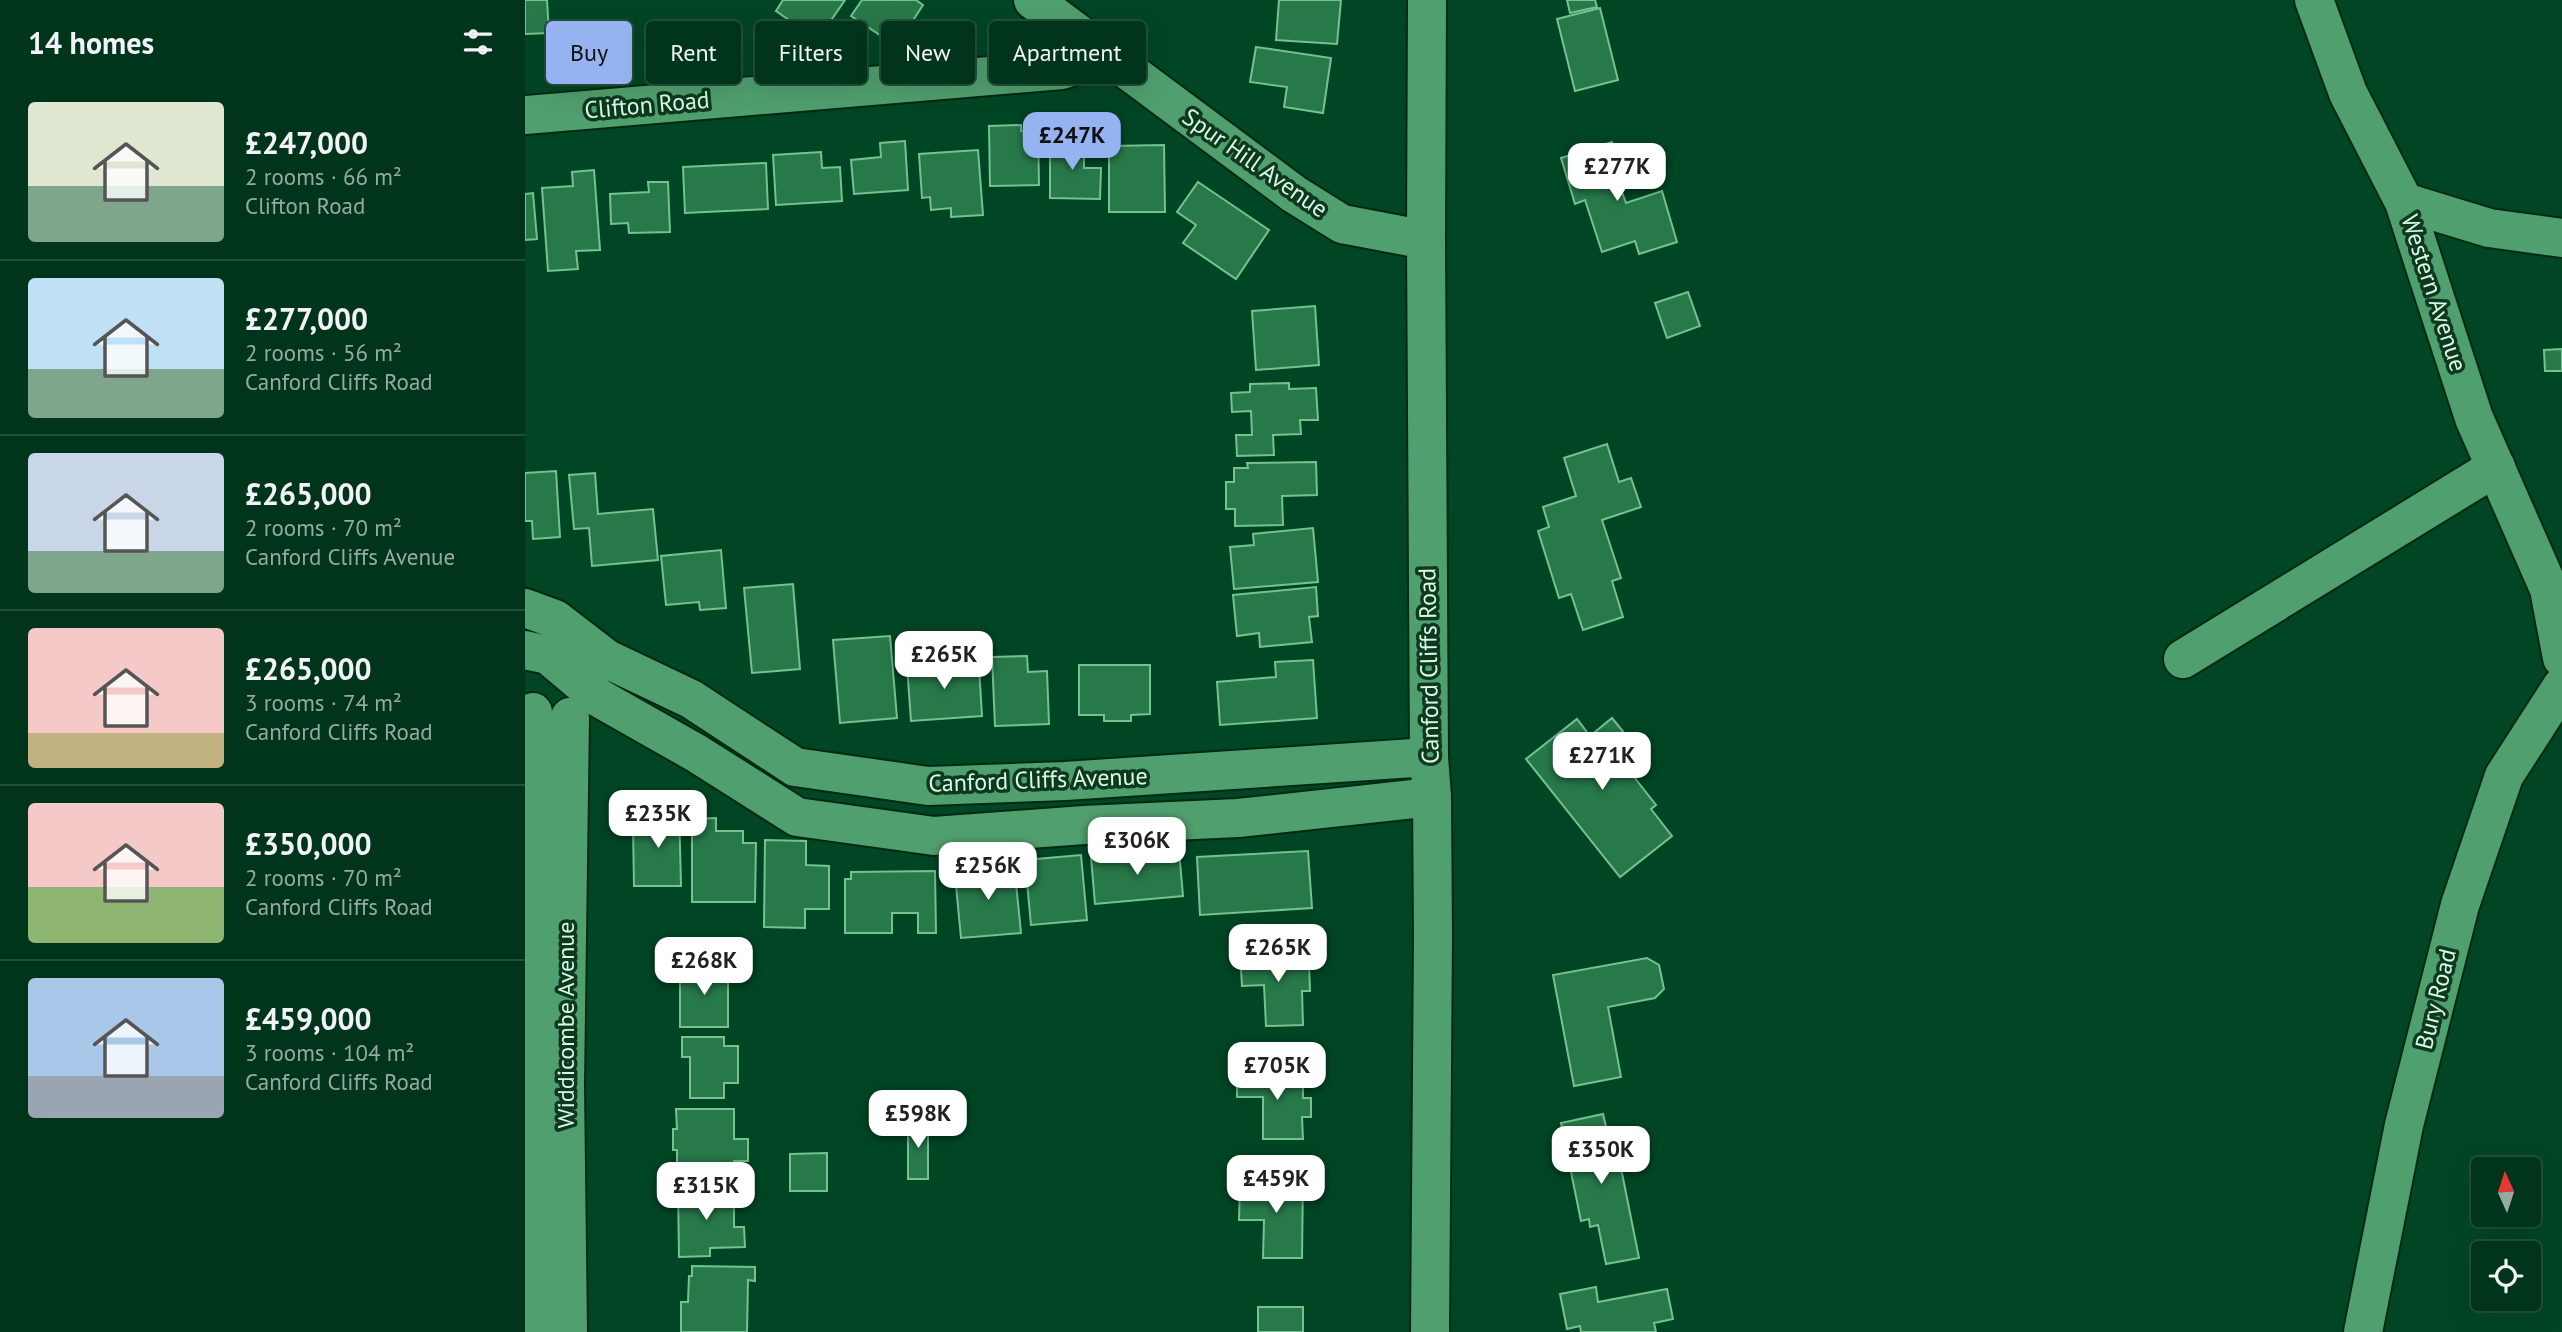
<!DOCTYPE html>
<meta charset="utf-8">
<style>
:root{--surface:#00341b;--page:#0e3f28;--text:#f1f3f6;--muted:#95aaa3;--line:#224f3a;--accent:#95b2f1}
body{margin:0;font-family:"PT Sans",sans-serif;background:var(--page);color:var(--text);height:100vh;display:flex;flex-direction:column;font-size:26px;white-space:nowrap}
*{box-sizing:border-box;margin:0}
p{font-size:23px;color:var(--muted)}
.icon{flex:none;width:38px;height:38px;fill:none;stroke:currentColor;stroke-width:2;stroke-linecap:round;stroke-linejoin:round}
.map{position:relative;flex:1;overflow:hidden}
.side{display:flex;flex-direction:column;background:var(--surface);width:525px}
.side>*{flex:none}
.top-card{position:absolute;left:21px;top:21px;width:665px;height:63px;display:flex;gap:14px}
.needle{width:46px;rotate:357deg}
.fabs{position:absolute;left:1946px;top:1157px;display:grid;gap:14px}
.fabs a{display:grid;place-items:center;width:70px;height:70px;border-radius:7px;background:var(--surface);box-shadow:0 7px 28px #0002,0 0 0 2px var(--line);font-size:35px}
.price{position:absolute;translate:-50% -60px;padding:0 16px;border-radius:14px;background:#fff;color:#222;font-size:23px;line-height:46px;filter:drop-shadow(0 2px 4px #0008)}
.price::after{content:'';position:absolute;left:50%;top:42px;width:21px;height:16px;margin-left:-10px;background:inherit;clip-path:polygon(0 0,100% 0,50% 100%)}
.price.on{background:var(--accent);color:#111}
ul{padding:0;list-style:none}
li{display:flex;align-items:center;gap:21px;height:175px;padding:0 28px}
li+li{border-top:2px solid var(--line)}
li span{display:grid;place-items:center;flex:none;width:196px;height:140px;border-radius:7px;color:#555}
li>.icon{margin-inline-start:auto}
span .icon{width:84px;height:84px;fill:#fffc;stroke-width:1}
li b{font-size:30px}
h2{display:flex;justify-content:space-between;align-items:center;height:84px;padding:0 28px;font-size:30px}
.chip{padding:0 24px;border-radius:7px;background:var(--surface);box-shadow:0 7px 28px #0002,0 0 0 2px var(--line);font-size:24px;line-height:63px}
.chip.on{background:var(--accent);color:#111}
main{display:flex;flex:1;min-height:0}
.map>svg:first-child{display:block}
.building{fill:#27794a;stroke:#73c28f;stroke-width:2}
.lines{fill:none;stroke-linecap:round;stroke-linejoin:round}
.minor-casing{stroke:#002a12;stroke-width:42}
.minor{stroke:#509f6e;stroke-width:38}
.labels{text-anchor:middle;stroke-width:7;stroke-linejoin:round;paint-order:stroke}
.street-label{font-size:24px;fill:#d6fce1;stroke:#0e3920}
</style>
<main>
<section class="side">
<h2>14 homes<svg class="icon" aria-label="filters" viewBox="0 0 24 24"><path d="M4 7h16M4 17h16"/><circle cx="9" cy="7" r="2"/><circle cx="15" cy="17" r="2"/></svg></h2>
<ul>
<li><span style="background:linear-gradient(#dfe7d0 60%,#7fa58c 0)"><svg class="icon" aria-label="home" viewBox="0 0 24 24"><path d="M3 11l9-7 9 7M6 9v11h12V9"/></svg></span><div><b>£247,000</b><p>2 rooms · 66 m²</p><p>Clifton Road</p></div></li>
<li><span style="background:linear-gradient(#bfe0f5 65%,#7fa58c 0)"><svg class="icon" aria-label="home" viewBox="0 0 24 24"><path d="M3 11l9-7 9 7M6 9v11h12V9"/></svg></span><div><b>£277,000</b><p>2 rooms · 56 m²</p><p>Canford Cliffs Road</p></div></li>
<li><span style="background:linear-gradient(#c9d6e8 70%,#7fa58c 0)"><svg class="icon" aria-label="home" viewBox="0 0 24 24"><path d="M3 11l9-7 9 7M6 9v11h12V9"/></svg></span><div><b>£265,000</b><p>2 rooms · 70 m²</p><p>Canford Cliffs Avenue</p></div></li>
<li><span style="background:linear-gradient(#f6c9c9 75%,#c2b280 0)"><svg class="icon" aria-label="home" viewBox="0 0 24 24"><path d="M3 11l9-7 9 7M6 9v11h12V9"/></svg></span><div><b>£265,000</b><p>3 rooms · 74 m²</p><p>Canford Cliffs Road</p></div></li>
<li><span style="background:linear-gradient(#f6c9c9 60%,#8fb573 0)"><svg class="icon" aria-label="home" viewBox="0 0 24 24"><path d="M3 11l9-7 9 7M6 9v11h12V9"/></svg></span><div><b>£350,000</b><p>2 rooms · 70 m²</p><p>Canford Cliffs Road</p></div></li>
<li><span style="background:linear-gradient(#a9c7e8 70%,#9aa5b1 0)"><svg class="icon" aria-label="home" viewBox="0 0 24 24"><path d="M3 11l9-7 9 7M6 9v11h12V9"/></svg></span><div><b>£459,000</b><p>3 rooms · 104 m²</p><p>Canford Cliffs Road</p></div></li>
</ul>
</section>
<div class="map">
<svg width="2037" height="1332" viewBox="0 0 2037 1332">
<rect width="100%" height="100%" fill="#004624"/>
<g class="building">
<path d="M0,0H22L24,33L0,34Z"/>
<path d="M258,0H320L298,32L282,21L277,29L251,11Z"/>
<path d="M337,0H391L398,5L381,31L365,20L355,35L326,16Z"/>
<path d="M754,0H816L812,44L751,40Z"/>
<path d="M1042,0H1070L1072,7L1045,13Z"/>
<path d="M1075,8L1093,80L1050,91L1032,19Z"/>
<path d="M731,47L806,58L798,113L759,107L762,87L725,82Z"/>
<path d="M496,125V131L513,130L514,185L465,186L464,126Z"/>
<path d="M525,140L559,141V168H576L575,199L525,198Z"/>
<path d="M380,141L383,190L329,194L326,160L356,157L355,143Z"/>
<path d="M1087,142L1101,187L1096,189L1101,203L1137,191L1152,242L1114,254L1110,241L1077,252L1060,200L1050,204L1036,158Z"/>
<path d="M639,145L640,212H584V146Z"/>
<path d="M453,150L458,215L426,217V208L406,210L405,197L397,198L394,154Z"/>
<path d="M296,152L297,168L315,167L317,201L251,205L248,155Z"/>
<path d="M241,163L243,209L160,213L158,167Z"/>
<path d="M69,170L75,250L51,251L53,269L23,271L17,188L48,186L47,172Z"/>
<path d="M123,182H143L145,232L104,233L103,223L86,224L85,194L124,192Z"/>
<path d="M673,182L744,230L711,279L658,243L671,225L652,212Z"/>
<path d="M8,193L12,239L0,240V194Z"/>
<path d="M1163,292L1175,326L1142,338L1130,303Z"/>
<path d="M790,306L794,365L731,370L727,311Z"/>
<path d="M2037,349V371H2020L2019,350Z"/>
<path d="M764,383V389L791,388L793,420H775L776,434L748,435L749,455L712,456L711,435H727L726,411L707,412L706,393L725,392V384Z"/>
<path d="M1082,444L1094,482L1106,478L1116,507L1077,520L1096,578L1087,581L1098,617L1058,630L1046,594L1034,598L1013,531L1024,527L1018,507L1051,496L1039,458Z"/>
<path d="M791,462L792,495L757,496L758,525L710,526V509H701V482H709V468H723L722,463Z"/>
<path d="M31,471L35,537L8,539L7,521H0V473Z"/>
<path d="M70,473L73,514L128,509L133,560L67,566L64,528L49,529L44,475Z"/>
<path d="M788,528L793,582L709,589L705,547L729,545L728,534Z"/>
<path d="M196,550L201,608L175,610L174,602L141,605L136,556Z"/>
<path d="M268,584L275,669L227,673L219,588Z"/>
<path d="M791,587L793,616L784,617L787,642L735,647L734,633L712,636L708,595Z"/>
<path d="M365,636L372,718L315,723L308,640Z"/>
<path d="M502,656L503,672L522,671L524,724L470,726L467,657Z"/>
<path d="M443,660V668L454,667L457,716L386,721L382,665Z"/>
<path d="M788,660L792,718L695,725L692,682L751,677L750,662Z"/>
<path d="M554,665H625V714L606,715V721H579V715H554Z"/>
<path d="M1087,718L1118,756L1102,768L1131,805L1126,809L1147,836L1095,877L1001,759L1052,719L1065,736Z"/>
<path d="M133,809H154L156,886H109L108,826L121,825V816H133Z"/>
<path d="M191,818V831H218V843H231L230,902H167V819Z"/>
<path d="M240,840L281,841V865L304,866V909H280V928L239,927Z"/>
<path d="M654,850L658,896L570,904L566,857Z"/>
<path d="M783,851L787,908L675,915L672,857Z"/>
<path d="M556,855L562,920L506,925L500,860Z"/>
<path d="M489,863L496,933L436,938L430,875L456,873L455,867Z"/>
<path d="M410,871L411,933H393V913H367V933H320V879H326V872Z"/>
<path d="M775,949V963L784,962L785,991H777L778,1025L741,1026L739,985L717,986L715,954Z"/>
<path d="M1122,958L1134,965L1139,989L1130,998L1083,1007L1096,1077L1049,1086L1028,975Z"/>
<rect x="155" y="968" width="48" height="59"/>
<path d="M157,1037H199V1046H213V1083H199V1098H165V1057H157Z"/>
<path d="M712,1068H739V1077L778,1078V1098H786V1117H777L778,1139H738V1097H712Z"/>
<path d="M151,1109H209V1139H223V1161H209V1167H152V1150H148V1129H152Z"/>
<path d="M1078,1114L1084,1139L1090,1138L1114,1258L1081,1264L1073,1225L1065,1227L1064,1219L1056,1221L1036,1123Z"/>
<path d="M403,1121V1179H383V1122Z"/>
<path d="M302,1153V1191H265V1154Z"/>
<path d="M739,1178H778L777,1258H738L739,1220H714L715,1186H739Z"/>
<path d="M199,1186V1200H209V1227H219L220,1247L185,1248V1256L154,1257L153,1187Z"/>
<path d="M167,1266L230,1267V1281L223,1280L222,1332H156V1302H163L164,1276H167Z"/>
<path d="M1071,1287L1073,1302L1142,1289L1148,1319L1129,1323L1131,1332H1056L1055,1326L1042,1329L1035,1294Z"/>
<rect x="733" y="1307" width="45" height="25"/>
</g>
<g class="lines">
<defs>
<g id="minor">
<path d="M508,0L769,194L817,224L901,240"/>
<path d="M902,0L901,240L904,757L907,797L908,937L905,1332"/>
<path d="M1789,0L1823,93L1879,202L1949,418L2024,589L2037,658"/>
<path d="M0,115L537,70C552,66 559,57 569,46"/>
<path d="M1879,202L1964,228L2037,238"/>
<path d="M0,608L30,619L82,659L166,699L270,767L403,786L540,781L904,757"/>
<path d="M0,650L23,655L74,698L171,753L272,817L409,836L559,825L713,818L907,797"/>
<path d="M1658,659L1971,467"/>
<path d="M8,712L16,1332"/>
<path d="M43,1332L40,1085L45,717"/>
<path d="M1838,1332L1879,1125L1935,905L1979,776L2037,686"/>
</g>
</defs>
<use href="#minor" class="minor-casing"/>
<use href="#minor" class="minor"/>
</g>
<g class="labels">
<g class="street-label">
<text transform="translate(122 105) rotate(-5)" y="8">Clifton Road</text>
<text transform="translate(730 163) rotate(35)" y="8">Spur Hill Avenue</text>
<text transform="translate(1909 293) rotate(72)" y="8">Western Avenue</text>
<text transform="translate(904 666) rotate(-91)" y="8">Canford Cliffs Road</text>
<text transform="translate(513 780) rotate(-2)" y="8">Canford Cliffs Avenue</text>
<text transform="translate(1911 999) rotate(-76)" y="8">Bury Road</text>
<text transform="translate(41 1025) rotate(-90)" y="8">Widdicombe Avenue</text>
</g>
</g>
</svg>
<div class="fabs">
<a><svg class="needle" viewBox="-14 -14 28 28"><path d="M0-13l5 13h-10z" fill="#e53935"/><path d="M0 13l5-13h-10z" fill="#95aaa3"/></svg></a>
<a><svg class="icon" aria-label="locate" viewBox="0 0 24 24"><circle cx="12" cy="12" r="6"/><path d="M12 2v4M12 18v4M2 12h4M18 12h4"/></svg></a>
</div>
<b class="price on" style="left:547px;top:172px">£247K</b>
<b class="price" style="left:1092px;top:203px">£277K</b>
<b class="price" style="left:419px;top:691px">£265K</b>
<b class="price" style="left:1077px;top:792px">£271K</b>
<b class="price" style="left:133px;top:850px">£235K</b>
<b class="price" style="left:612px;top:877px">£306K</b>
<b class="price" style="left:463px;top:902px">£256K</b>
<b class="price" style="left:753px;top:984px">£265K</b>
<b class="price" style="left:179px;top:997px">£268K</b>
<b class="price" style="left:752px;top:1102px">£705K</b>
<b class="price" style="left:393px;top:1150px">£598K</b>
<b class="price" style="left:1076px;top:1186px">£350K</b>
<b class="price" style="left:751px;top:1215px">£459K</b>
<b class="price" style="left:181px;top:1222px">£315K</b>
<div class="top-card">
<a class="chip on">Buy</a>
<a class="chip">Rent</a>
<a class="chip">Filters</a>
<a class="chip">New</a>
<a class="chip">Apartment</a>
</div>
</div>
</main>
